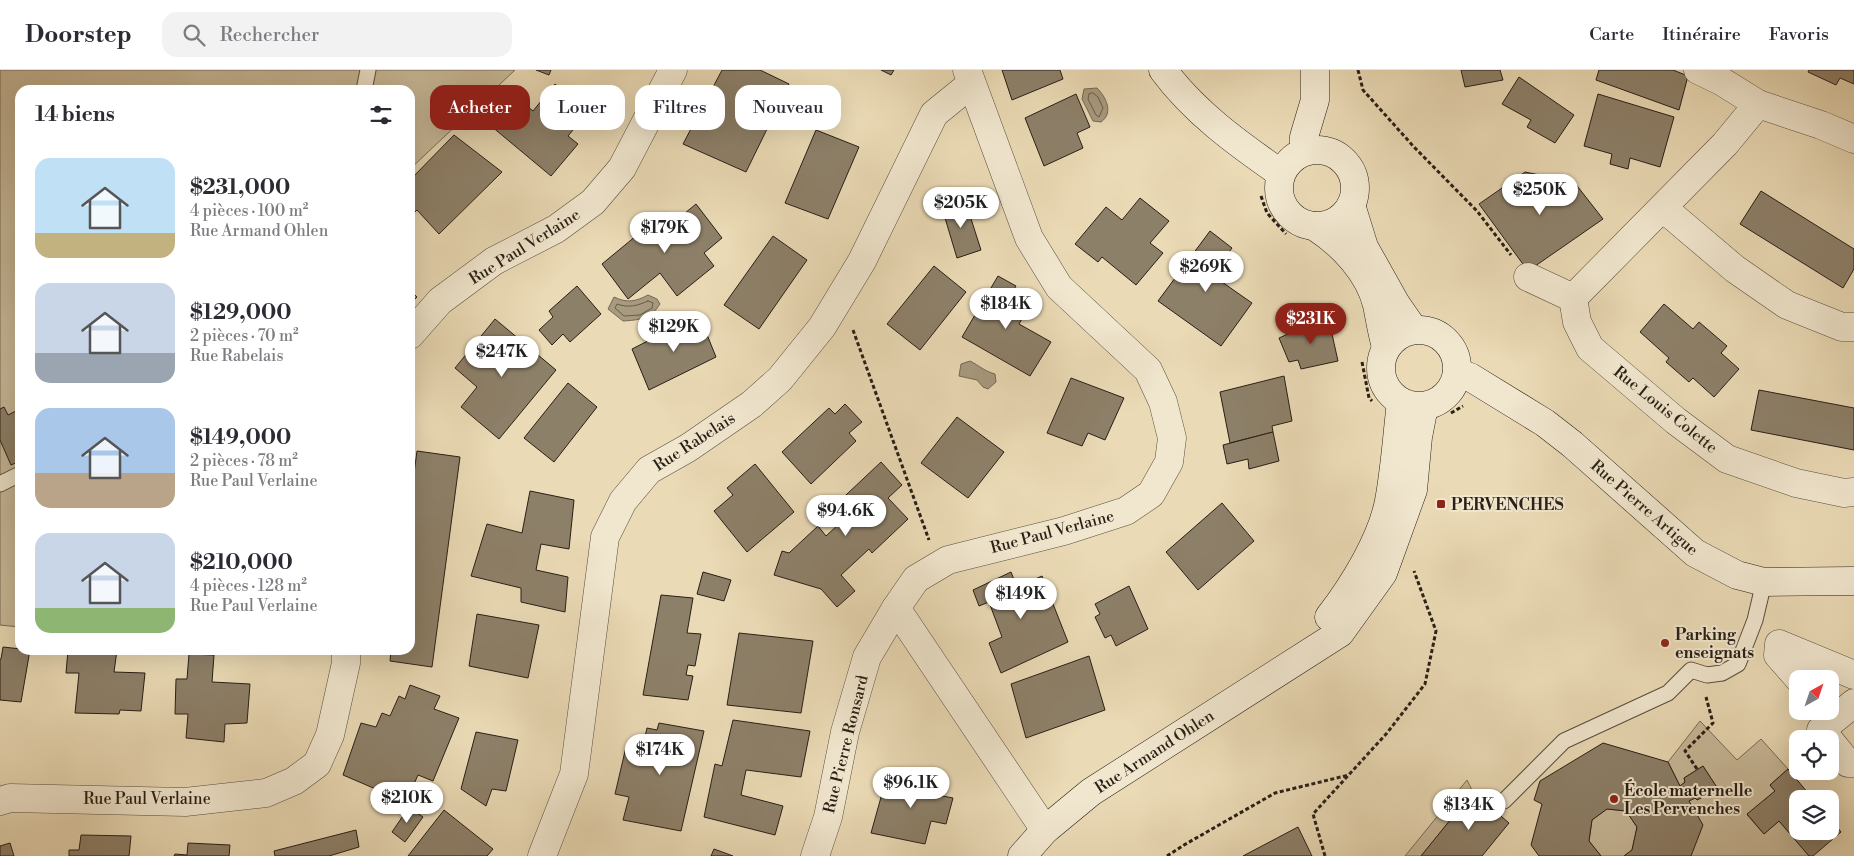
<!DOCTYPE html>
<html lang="fr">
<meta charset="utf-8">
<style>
:root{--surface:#fff;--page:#f2f2f3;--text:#2b2b33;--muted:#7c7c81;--line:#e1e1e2;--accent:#8f2418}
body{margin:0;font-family:"Libre Bodoni",serif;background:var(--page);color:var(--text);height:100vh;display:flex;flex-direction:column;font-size:19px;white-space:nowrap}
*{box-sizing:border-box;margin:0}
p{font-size:16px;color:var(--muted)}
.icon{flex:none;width:28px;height:28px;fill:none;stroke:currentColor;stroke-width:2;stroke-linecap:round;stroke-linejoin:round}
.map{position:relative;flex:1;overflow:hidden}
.sheet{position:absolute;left:15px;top:15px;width:400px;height:570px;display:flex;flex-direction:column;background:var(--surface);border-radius:15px;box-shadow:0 5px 20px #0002}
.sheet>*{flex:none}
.top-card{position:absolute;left:430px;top:15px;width:475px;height:45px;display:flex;gap:10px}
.needle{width:32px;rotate:40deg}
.tools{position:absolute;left:1789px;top:600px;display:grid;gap:10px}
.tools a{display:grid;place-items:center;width:50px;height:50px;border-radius:10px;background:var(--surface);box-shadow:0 5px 20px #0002;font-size:25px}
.price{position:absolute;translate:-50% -42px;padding:0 11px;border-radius:18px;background:#fff;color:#222;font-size:16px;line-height:32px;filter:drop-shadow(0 1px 2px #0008)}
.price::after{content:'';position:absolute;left:50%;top:30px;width:15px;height:11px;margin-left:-8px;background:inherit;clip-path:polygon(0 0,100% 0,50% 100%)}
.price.on{background:var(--accent);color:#fff}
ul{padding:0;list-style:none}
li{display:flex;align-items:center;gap:15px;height:125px;padding:0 20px}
li span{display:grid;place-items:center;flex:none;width:140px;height:100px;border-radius:15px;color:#555}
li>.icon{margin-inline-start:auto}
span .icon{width:60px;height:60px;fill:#fffc;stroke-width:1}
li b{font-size:21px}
h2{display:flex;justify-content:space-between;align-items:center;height:60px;padding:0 20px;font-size:21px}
.pill{padding:0 18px;border-radius:15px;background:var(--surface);box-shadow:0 5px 20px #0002;font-size:18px;line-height:45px}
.pill.on{background:var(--accent);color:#fff}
header{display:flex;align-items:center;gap:30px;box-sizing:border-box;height:70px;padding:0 25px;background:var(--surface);border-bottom:1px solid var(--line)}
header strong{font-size:24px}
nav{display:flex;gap:28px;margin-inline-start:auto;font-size:18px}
.search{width:350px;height:45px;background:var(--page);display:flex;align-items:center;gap:12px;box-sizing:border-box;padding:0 18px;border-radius:15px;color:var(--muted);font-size:19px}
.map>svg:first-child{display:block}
.green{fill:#c9ba9a;stroke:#786c58}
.water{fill:#a89a7f;stroke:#756955}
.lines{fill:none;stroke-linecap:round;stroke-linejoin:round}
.shore{stroke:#685c4a;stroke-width:1}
.building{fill:#8d8069;stroke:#281f16}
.lane-casing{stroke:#584e3e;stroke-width:17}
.street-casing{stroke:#584e3e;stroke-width:29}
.secondary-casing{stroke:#281f16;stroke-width:29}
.path{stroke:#281f16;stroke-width:3;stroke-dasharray:4 2.5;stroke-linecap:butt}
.lane{stroke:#f1e7cf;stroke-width:15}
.street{stroke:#f1e7cf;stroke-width:28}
.secondary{stroke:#f1e7cf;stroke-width:28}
.poi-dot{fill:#8f2418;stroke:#f1e7cf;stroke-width:2}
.labels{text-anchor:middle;stroke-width:4;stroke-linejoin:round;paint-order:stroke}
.street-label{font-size:16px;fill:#281f16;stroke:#f1e7cf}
.poi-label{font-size:16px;font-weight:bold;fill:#281f16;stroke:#f1e7cf;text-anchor:start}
</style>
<header>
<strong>Doorstep</strong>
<div class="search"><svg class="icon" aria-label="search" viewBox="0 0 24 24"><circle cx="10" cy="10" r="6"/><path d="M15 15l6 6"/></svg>Rechercher</div>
<nav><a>Carte</a><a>Itinéraire</a><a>Favoris</a></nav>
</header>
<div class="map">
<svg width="1854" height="786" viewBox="0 0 1854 786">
<rect width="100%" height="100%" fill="#eadab5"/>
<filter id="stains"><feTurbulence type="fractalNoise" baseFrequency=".004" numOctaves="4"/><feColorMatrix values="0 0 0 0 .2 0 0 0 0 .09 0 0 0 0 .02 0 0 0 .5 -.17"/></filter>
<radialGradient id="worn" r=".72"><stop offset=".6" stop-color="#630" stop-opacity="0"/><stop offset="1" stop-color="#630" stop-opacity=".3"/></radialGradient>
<g class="green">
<path d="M0,0H515L410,99V20H20V557L0,555Z"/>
<path d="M1700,651L1737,690L1761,669L1788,699L1770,715L1775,721L1747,745L1764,764L1779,751L1809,786H1691L1689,731L1695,728L1697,730L1718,719L1703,696L1684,708L1685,712L1680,716L1668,692Z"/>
<path d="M1467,710L1473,722L1421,786H1405Z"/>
<path d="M1607,739L1626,741L1637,757L1632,780L1624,786H1601L1589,771L1592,750Z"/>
</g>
<g class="water">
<path d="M1097,18C1106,27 1114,43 1101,52L1093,51L1082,29L1084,19Z"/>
<path d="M648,225L657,229L660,234C651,249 639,250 623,251L608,239L614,227C627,233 635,232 648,225Z"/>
<path d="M970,291C980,296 984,301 995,304L996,312L988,319L983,317L977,310L959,306L961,294Z"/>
</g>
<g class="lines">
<g class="shore">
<path d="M1093,23L1098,27L1103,38L1099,47L1096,45L1088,29L1089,24Z"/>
<path d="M648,231L653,233L652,238L640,245L624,246L615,238L617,234C628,238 637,236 648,231Z"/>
</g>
</g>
<g class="building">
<path d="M536,0H551L549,5Z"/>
<path d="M722,0H760L789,14L746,102L683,74Z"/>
<path d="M881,0H894L891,5Z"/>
<path d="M1002,0H1060L1063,9L1012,30Z"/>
<path d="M1461,0H1500L1503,10L1465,17Z"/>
<path d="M1599,0H1673L1688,6L1679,40L1596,10Z"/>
<path d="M1809,0H1854V14L1840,8L1836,15L1808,2Z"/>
<path d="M1519,7L1574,45L1555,73L1527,57L1531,50L1502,34Z"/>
<path d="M555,14L588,42L568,66L578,74L551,106L479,46L504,17L533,41Z"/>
<path d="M1076,24L1090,57L1077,63L1083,78L1044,96L1025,48Z"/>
<path d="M1598,24L1674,47L1660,97L1630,88L1628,99L1610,94L1612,84L1584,76Z"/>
<path d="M816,60L859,77L828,149L785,133Z"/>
<path d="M454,65L502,102L439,164L417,140L410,147V110Z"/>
<path d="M1525,102L1574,112L1603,149L1528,201L1479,134Z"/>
<path d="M1761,121L1854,179V199L1843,218L1740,154Z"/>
<path d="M1140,128L1169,151L1150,173L1163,183L1136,215L1102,187L1098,192L1075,174L1106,137L1122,150Z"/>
<path d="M965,130L981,180L957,188L942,138Z"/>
<path d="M696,134L722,168L704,183L714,196L677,226L660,203L628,229L602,194L665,142L673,153Z"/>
<path d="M1210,161L1232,178L1212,205L1252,233L1221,276L1158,231Z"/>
<path d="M773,166L807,190L759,259L724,235Z"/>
<path d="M934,196L966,222L920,280L887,254Z"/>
<path d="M998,206L1016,216L1009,227L1028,238L1019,254L1051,272L1030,306L962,267Z"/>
<path d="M577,216L601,244L570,272L563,264L552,275L539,260L553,247L549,241Z"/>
<path d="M410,220L417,227L410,234Z"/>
<path d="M1664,234L1693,259L1699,252L1727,276L1721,283L1739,299L1714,327L1693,308L1689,312L1666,292L1669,288L1640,262Z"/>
<path d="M699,245L716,287L649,320L632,279Z"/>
<path d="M1328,246L1338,291L1301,299L1298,290L1289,292L1279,268Z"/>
<path d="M495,249L556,300L499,369L461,337L477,317L455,298Z"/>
<path d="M1284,306L1292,351L1272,356L1273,362L1230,373L1220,322Z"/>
<path d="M1071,308L1124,328L1105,370L1088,363L1082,376L1047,363Z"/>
<path d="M568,313L597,337L554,392L524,368Z"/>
<path d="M1759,320L1854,338V380L1751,360Z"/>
<path d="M845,334L862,352L849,363L856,371L811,414L782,382L829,338L835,344Z"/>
<path d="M4,337L8,345L20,339V391L11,395L0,370V339Z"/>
<path d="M957,347L1004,382L968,428L921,393Z"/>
<path d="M1273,362L1279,391L1249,399L1248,389L1227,394L1223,375Z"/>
<path d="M417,381L460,387L432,597L390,591L391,580H410V433Z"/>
<path d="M881,392L902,415L888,428L908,449L872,483L869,479L841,505L855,521L837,537L821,519L774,505L782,481L789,483L818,456L826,466L840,453L829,441Z"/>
<path d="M755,394L794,442L747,482L714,441L733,425L727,418Z"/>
<path d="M530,421L574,430L569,479L541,474L536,500L568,507L565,542L521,532V518L471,506L487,454L522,463Z"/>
<path d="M1222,433L1254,471L1198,520L1166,482Z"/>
<path d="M703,502L731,510L724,531L697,524Z"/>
<path d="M1011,502L1017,517L1042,506L1068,572L1001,603L989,573L1002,567L989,532L979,536L973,520Z"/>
<path d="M1129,516L1148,559L1116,576L1111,565L1105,568L1095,547L1100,544L1095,534Z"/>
<path d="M661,525L693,528L687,563L701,564L695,596L688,595L686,605L693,606L688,630L643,625Z"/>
<path d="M477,544L539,555L528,608L469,596Z"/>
<path d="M739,563L813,571L801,643L727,635Z"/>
<path d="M3,577L30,580L21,632L0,630V589H1Z"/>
<path d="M68,580H117L114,602L145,603L141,641L120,640L119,644L75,643L79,603H66Z"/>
<path d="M189,584L214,585L212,612L250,614L247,653L225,654L224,672L186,668L188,644H175L176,609H187Z"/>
<path d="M1089,586L1105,640L1026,668L1011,614Z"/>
<path d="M410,615L440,626L434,639L459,648L433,711L418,705L406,732L343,705L361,653L376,657L382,643L390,646L399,626L405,629Z"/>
<path d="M733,650L810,661L801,707L746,700L741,725L783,736L775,765L704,747L715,694L722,696Z"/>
<path d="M659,653L704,661L681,761L623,750L629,727L615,724L626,677L642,679L647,658L657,660Z"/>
<path d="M476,662L518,670L506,721L492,719L486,736L461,719Z"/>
<path d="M1603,673L1668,692L1680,716L1685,712L1684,708L1703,696L1718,719L1697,730L1695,728L1689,731L1703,755L1691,786H1624L1632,780L1637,757L1626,741L1607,739L1592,750L1589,771L1601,786H1539L1531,775L1542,734L1534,730L1540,711Z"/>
<path d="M1788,699L1813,729H1798V761H1830V748L1841,762L1813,786H1809L1779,751L1764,764L1747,744L1775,721L1770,715Z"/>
<path d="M903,703L941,711L938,725L953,728L946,754L931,751L925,774L871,763L885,713L900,716Z"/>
<path d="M1473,722L1509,753L1482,786H1421Z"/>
<path d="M409,737L423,747L405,772L392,762Z"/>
<path d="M444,740L493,779L487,786H408Z"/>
<path d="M1298,757L1312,786H1243Z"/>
<path d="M356,760L359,777L329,786H275L274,781Z"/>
<path d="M81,765L131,766L129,786H69V780H79Z"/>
<path d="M10,773L14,786H0V776Z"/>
<path d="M188,773L230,775L229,786H174L175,784L187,785Z"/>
<path d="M714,779L733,786H711Z"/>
</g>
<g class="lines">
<defs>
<g id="lane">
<path d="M364,20L368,0"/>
<path d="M0,414L20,404"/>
<path d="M1504,731L1564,671L1668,623L1691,600L1707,605L1722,603L1738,594L1755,550L1764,512"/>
</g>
<g id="street">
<path d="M967,0L1029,168L1059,217L1148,300L1163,332L1172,368L1169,392L1151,424L1126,441L1064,461L948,490L916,509L896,538L1045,760"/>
<path d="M1698,0L1721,11L1758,34L1821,55L1854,69"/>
<path d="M1663,138L1735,199L1787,235L1842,257H1854"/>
<path d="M1528,207L1573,228L1577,252L1590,278L1676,351L1727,389L1796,413L1844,423L1854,422"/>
<path d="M1573,228L1725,74L1758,34"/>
<path d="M410,265L440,231L494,191L556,159L593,132L622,98L673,0"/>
<path d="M1799,609L1778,585L1779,574L1854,605"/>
<path d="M1821,660L1854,633"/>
<path d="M1830,671L1848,693H1854"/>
<path d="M0,731L10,728L185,732L266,723L294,711L317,694L330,665L346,593V580"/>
<path d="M542,786L574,704L605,467L623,431L649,400L688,378L752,334L780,309L822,257L862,191L934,44L971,14"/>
<path d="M815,786L828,747L845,662L867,587L896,538"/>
</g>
<g id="secondary">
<path d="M1163,0C1194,42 1237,73 1280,103"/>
<circle cx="1317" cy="118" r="38"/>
<path d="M1304,81V67L1315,30V0"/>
<path d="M1351,135L1364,177L1396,234L1414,260"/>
<path d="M1314,156C1342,174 1369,202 1377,235C1380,250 1382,263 1386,277"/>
<circle cx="1419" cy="298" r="38"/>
<path d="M1457,303L1470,307L1545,353L1572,374L1695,483L1737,505L1764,512L1854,511"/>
<path d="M1329,547C1353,516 1382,469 1389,431C1395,399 1397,365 1401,332"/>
<path d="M1022,786L1045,760L1091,722L1340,563L1383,503L1413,420L1418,367L1424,336"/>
</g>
</defs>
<use href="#lane" class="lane-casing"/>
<use href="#street" class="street-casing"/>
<use href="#secondary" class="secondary-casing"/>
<g class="path">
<path d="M1358,0L1363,20L1414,77L1477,141L1511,185"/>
<path d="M1261,126L1267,143L1286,164"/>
<path d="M853,260L929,470"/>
<path d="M1362,292L1369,328L1372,331"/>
<path d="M1451,343L1463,336"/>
<path d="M1697,699L1685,681L1713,653L1706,627"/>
<path d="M1167,786L1184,775L1275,723L1349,705"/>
<path d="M1325,786L1313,744L1387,663L1425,614L1436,561L1414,501"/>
</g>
<use href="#lane" class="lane"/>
<use href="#street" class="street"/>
<use href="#secondary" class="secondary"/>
</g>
<g class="poi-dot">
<rect x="1436" y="429" width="10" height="10" rx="2.5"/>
<circle cx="1665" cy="573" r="5"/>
<circle cx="1614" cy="729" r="5"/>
</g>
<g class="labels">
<g class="street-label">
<text transform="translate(524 176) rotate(-32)" y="6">Rue Paul Verlaine</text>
<text transform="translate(1666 339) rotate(39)" y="6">Rue Louis Colette</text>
<text transform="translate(694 371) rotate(-33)" y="6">Rue Rabelais</text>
<text transform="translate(1645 437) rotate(41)" y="6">Rue Pierre Artigue</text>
<text transform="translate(1052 461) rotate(-15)" y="6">Rue Paul Verlaine</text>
<text transform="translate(845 674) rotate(-76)" y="6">Rue Pierre Ronsard</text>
<text transform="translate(1154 681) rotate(-33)" y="6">Rue Armand Ohlen</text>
<text x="147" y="734">Rue Paul Verlaine</text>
</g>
<g class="poi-label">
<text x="1451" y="440">PERVENCHES</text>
<text x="1675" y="570">Parking<tspan x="1675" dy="18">enseignats</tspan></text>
<text x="1624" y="726">École maternelle<tspan x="1624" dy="18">Les Pervenches</tspan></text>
</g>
</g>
<rect width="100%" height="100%" filter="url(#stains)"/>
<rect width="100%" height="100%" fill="url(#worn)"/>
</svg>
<div class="tools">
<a><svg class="needle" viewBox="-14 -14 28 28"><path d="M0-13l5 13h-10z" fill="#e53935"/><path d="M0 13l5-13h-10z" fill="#7c7c81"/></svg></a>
<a><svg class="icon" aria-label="locate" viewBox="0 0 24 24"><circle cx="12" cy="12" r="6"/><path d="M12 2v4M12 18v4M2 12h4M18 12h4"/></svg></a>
<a><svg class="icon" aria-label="layers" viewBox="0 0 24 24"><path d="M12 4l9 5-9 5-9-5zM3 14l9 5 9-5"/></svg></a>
</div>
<b class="price" style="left:1540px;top:146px">$250K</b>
<b class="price" style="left:961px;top:159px">$205K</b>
<b class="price" style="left:665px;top:184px">$179K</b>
<b class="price" style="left:1206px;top:223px">$269K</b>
<b class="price" style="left:1006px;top:260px">$184K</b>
<b class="price on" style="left:1311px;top:275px">$231K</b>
<b class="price" style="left:674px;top:283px">$129K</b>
<b class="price" style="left:502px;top:308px">$247K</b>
<b class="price" style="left:846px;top:467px">$94.6K</b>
<b class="price" style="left:1021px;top:550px">$149K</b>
<b class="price" style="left:660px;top:706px">$174K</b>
<b class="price" style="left:911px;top:739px">$96.1K</b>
<b class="price" style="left:407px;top:754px">$210K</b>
<b class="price" style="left:1469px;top:761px">$134K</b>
<div class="top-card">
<a class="pill on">Acheter</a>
<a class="pill">Louer</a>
<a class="pill">Filtres</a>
<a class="pill">Nouveau</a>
</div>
<section class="sheet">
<h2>14 biens<svg class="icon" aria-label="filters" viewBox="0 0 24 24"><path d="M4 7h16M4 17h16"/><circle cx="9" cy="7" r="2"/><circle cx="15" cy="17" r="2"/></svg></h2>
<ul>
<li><span style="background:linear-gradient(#bfe0f5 75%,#c2b280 0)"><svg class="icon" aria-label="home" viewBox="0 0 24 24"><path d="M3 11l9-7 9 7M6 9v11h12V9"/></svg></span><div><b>$231,000</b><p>4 pièces · 100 m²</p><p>Rue Armand Ohlen</p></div></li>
<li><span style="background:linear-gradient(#c9d6e8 70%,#9aa5b1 0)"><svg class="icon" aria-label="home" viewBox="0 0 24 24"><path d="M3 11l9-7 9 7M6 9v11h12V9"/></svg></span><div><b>$129,000</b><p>2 pièces · 70 m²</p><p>Rue Rabelais</p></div></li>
<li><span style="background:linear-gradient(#a9c7e8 65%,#b9a48a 0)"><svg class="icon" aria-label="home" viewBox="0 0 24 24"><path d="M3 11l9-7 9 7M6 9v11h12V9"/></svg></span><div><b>$149,000</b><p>2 pièces · 78 m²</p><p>Rue Paul Verlaine</p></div></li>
<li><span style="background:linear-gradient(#c9d6e8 75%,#8fb573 0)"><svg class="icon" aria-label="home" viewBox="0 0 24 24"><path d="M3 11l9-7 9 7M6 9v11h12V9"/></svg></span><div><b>$210,000</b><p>4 pièces · 128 m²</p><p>Rue Paul Verlaine</p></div></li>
</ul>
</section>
</div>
